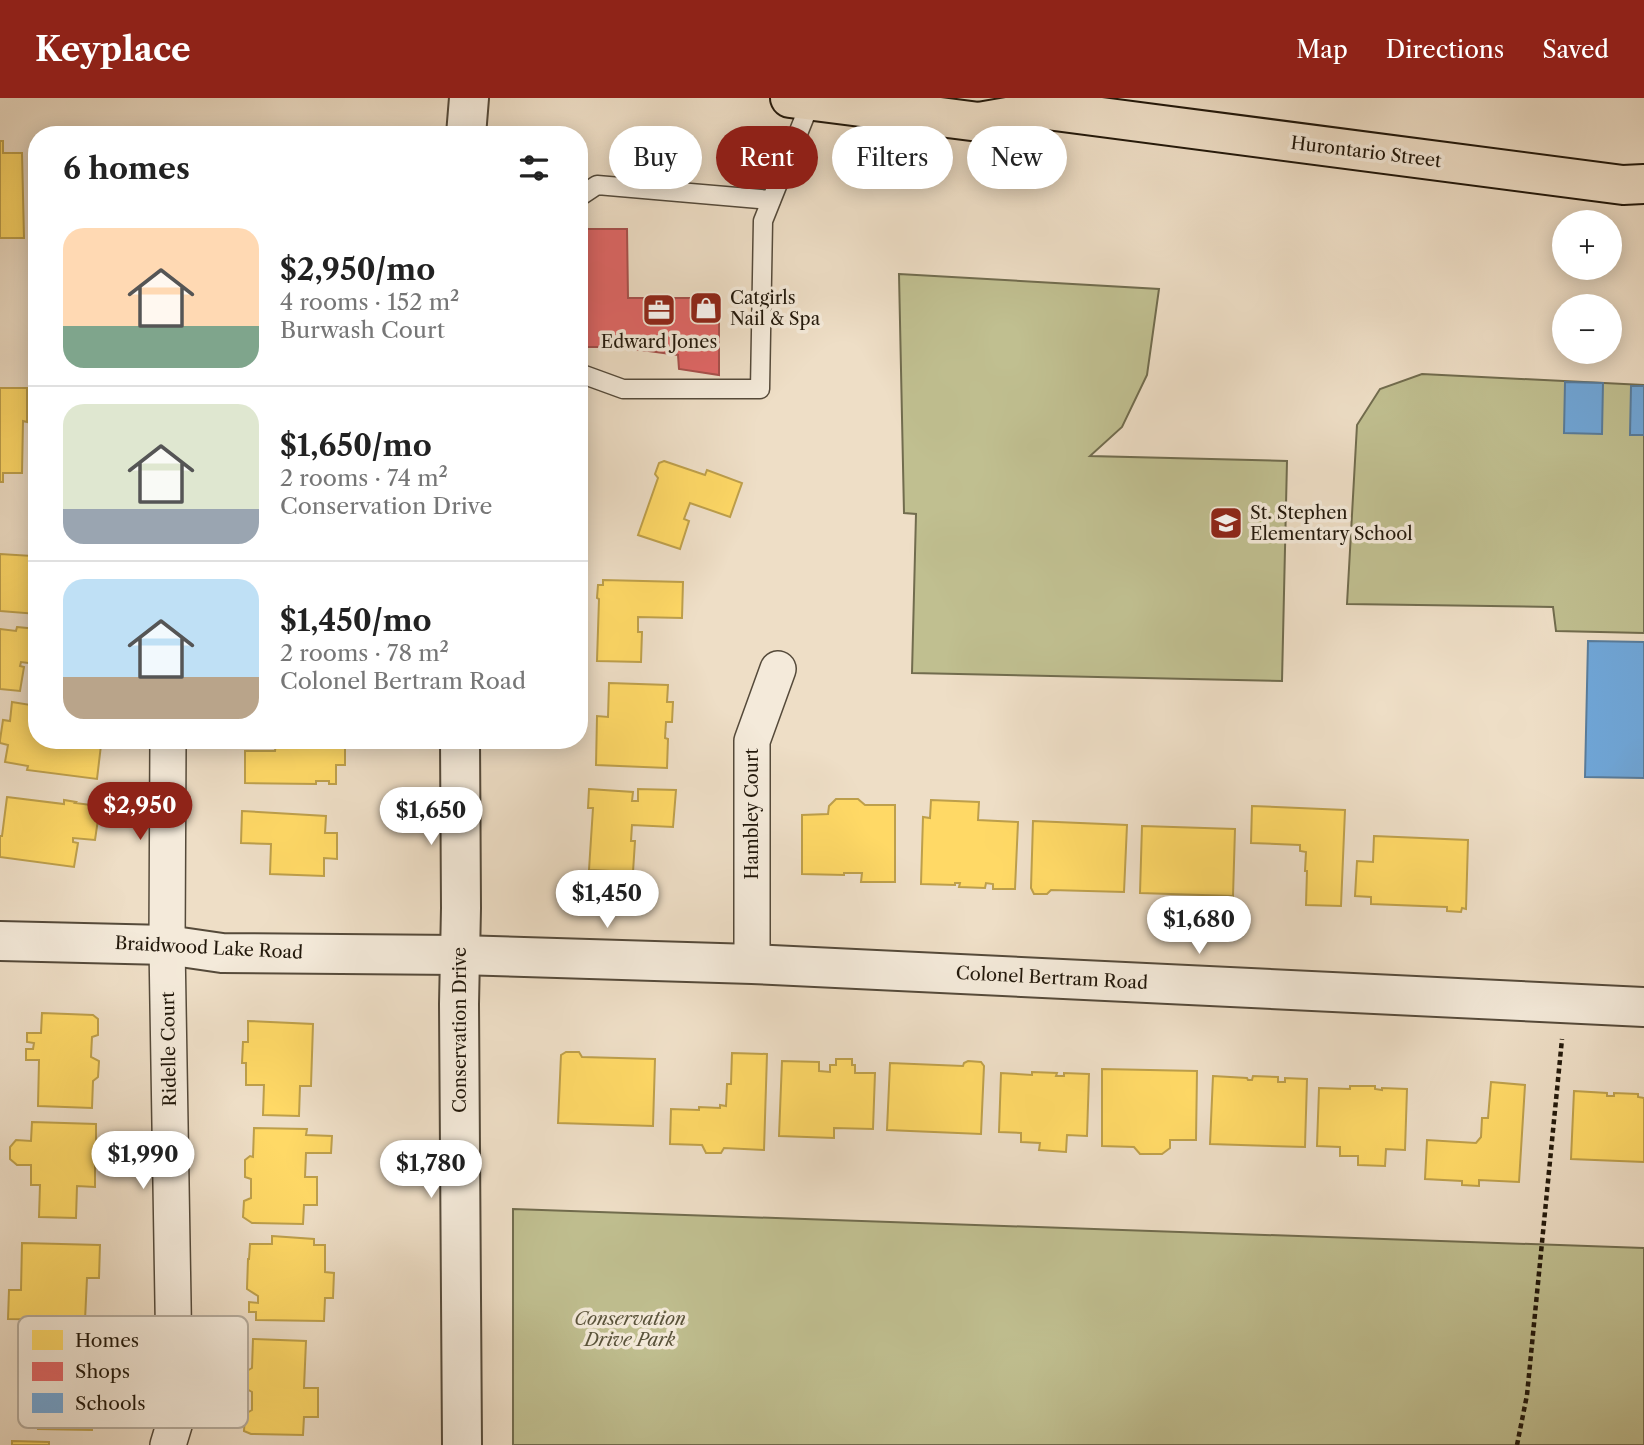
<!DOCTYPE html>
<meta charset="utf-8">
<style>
:root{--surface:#fff;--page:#f6f6f6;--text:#222;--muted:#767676;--line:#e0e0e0;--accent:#8f2418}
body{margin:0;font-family:"Libre Caslon Text",serif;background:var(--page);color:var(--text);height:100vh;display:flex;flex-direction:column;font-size:26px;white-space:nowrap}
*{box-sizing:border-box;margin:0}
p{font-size:23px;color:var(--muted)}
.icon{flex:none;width:38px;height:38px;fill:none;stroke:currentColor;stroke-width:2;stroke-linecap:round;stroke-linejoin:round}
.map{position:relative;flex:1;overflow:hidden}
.side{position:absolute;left:28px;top:28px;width:560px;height:623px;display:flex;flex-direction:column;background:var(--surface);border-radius:28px;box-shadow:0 4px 18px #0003}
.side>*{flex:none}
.top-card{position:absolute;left:609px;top:28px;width:665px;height:63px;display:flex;gap:14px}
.tools{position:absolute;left:1552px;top:112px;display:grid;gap:14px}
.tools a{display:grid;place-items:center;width:70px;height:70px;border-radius:50%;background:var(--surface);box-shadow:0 4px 18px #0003;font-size:35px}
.price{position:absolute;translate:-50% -60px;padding:0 16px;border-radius:24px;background:#fff;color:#222;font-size:23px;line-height:46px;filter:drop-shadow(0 2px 4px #0008)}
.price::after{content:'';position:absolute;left:50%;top:42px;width:21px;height:16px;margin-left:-10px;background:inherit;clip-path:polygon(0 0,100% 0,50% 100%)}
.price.current{background:var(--accent);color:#fff}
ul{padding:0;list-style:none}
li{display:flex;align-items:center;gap:21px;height:175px;padding:0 35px}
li+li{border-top:2px solid var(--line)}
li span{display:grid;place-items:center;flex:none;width:196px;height:140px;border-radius:21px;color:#555}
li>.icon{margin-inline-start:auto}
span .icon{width:84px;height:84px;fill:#fffc;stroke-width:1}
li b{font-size:30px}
h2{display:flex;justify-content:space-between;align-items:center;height:84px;padding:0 35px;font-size:30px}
.pill{padding:0 24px;border-radius:32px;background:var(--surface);box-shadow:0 4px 18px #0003;font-size:24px;line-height:63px}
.pill.current{background:var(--accent);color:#fff}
header{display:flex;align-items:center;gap:42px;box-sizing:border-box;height:98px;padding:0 35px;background:var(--accent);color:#fff}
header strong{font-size:33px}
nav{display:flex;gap:38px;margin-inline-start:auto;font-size:24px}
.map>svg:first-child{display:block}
.green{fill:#c0bf90;stroke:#716c4e;stroke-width:2}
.homes{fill:#ffd966;stroke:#bd9f4b;stroke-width:2}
.shops{fill:#e06666;stroke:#a74f4b;stroke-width:2}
.schools{fill:#6fa8dc;stroke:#587d9d;stroke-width:2}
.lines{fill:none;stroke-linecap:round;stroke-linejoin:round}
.service-casing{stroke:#554a3a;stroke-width:21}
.minor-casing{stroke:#554a3a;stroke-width:38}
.tertiary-casing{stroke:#554a3a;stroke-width:42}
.primary-casing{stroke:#22180b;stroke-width:42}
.path{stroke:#22180b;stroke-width:4.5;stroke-dasharray:5 3.5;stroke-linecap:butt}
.service{stroke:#f4eada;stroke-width:18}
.minor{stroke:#f4eada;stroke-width:35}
.tertiary{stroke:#f4eada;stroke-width:38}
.primary{stroke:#eedec6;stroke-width:38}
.labels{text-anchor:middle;stroke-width:7;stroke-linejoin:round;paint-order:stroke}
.street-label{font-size:18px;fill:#22180b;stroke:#f4eada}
.poi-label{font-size:18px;fill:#22180b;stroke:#f4eada;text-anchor:start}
.park-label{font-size:18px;font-style:italic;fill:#59523a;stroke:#f4eada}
.key{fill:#f4eada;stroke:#b5ab9c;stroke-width:2}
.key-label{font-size:19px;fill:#22180b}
</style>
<header>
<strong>Keyplace</strong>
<nav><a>Map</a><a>Directions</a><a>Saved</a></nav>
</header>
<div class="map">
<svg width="1644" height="1347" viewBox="0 0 1644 1347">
<rect width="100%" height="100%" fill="#eedec6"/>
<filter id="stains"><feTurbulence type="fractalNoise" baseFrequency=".00286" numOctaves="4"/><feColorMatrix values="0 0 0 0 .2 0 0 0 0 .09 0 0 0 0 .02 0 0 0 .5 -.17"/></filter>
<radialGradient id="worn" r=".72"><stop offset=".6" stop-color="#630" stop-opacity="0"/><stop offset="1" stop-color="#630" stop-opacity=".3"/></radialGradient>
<g class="green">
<path d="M899,176L1159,191L1147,277L1122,329L1090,358L1287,363L1282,583L912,575L916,416L904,415Z"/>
<path d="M1422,276L1644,287V535L1556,533L1553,509L1347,506L1357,327L1380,291Z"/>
<path d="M513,1111L1644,1150V1347H513Z"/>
</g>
<g class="homes">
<path d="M0,43H3V55H22L24,140H0Z"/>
<path d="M0,290H27V324L23,323L22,375H3V384H0Z"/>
<path d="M664,363L705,377L707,372L742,385L730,419L690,405L684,421L689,423L680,451L638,437L658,380L655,376L659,365Z"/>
<path d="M33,452H37V516L0,513V456L32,458Z"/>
<path d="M603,482L683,484L682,520L638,519V534H642L641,564L597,563L599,501L597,500L598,487H603Z"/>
<path d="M17,529L37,531V566L21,564L20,568L24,569L20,593L0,591V531L16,533Z"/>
<path d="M609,585L668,587L667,604H673L672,624H666L665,640L668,641L667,670L596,667L597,618L608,619Z"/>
<path d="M12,604L37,608V642H71L101,647L97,681L27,672L28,668L5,664L8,647L0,645V642L3,622L10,623Z"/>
<path d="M267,642H337V644H345V667H336V686H329V683H316V686L245,685V653H275L276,645H269Z"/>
<path d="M589,691L633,694L632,703H638V691L676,692L673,729L632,727L631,743H635L633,774L589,772L593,710H588Z"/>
<path d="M7,699L64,706V702L76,704L75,705L100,708L95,742L73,740V744L78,745L74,769L0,759V738H2Z"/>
<path d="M836,701H858L865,707H895V784H861L862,775H844V777L802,776V717L828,716L829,708Z"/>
<path d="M931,702L979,704L978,722L1018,724L1015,791H993V786L986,785L985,790L959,789L960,785H955V787L921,786L923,719L930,720Z"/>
<path d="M1252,708L1345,712L1341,808L1306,807L1307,773H1305L1306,754L1300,753V747L1251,745Z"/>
<path d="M242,713L326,718L325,735H337V761L324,760V778L270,776L271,746L241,745Z"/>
<path d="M1033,723L1127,727L1124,794L1051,792L1047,796H1034L1031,790Z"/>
<path d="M1142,728L1235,731L1233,798L1140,795Z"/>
<path d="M1374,738L1468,742L1466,811L1462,810L1461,814L1447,813V809L1371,806V799L1355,798L1357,763L1373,764Z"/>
<path d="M42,915L93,917L98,921V937L92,939L91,959L99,963L98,979L93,983L92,1010L38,1008L39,962H26V951H33L34,945L27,944V935H41Z"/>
<path d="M248,923L313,926L311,988H300L299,1018L263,1017L264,987H246V965H242L243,944H248Z"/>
<path d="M566,954H579L582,959L655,961L653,1028L558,1025L561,957Z"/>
<path d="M732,955L767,956L764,1052L724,1050L721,1055H706L702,1047L670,1046L671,1011L699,1012V1009L720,1010V1007L726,1008L727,986H731Z"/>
<path d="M836,961H852V967H855V975H875L873,1031L834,1030V1040L779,1038L782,963L819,964V973L830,974V967H836Z"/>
<path d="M968,963L981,964L984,968L981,1036L887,1032L890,965L963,968L964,965Z"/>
<path d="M1102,971L1197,973L1196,1042H1170V1050L1162,1056H1140L1134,1049L1102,1048Z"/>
<path d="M1032,974L1057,975L1056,978H1064V975L1089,976L1087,1038L1067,1037L1066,1054L1039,1052L1040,1045L1021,1044V1035L999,1034L1001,975L1032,977Z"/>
<path d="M1213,978L1247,980L1248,982H1252L1253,978L1278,979V984H1285V980L1307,981L1305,1049L1210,1046Z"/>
<path d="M1491,984L1525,987L1519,1084L1479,1082V1088L1462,1087V1083L1425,1081L1427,1042L1476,1045L1481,1039L1482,1020H1488Z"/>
<path d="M1350,988H1375V991L1382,992V990L1407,991L1405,1052L1386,1051L1385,1068L1358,1067V1058H1340V1049L1317,1048L1319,990L1350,991Z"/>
<path d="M1574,993L1607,995V998H1614V995L1638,996V999L1644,1000V1064L1571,1061Z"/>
<path d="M32,1024L96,1026V1045H100L99,1067H95V1089L77,1088L76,1120L39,1119L40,1087H31V1067H17L10,1061V1049L16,1042L31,1043Z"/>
<path d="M254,1030L307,1031L306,1037L332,1038L331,1055H306L305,1079H317V1107H304L303,1126L252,1125L243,1119L244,1103L251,1100V1081L245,1079V1062L250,1058L253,1059Z"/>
<path d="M272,1138L314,1141V1147H325V1174L334,1175L333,1200H325L324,1223L256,1222V1214H249V1204L258,1205V1198L247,1191L248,1161H249L250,1146H272Z"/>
<path d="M22,1145L100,1147L99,1180H87L85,1222L8,1221L9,1192H21Z"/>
<path d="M43,1237L94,1238L100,1242V1258L93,1262V1281L99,1284L98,1299L93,1305L92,1332L38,1331L40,1284L27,1283V1255H42Z"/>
<path d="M253,1241L306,1243L304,1290H318V1319H304L303,1337L251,1336L244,1333L245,1316L252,1312V1294L245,1290V1274L252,1270Z"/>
<path d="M12,1343L49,1344V1347H12Z"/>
</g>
<path class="shops" d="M586,131H627L628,200H705L719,215V277L679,271L678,257L619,249H579V137H585Z"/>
<g class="schools">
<path d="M1565,284L1603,285L1602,336L1564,335Z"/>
<path d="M1631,288H1644V337H1630Z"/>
<path d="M1588,543L1644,544V680L1585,679Z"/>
</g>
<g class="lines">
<defs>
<g id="service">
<path d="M579,99L597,87L771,102"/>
<path d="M579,275L623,291H760L763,123L811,3"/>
</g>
<g id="minor">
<path d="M752,866V643L778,571"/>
<path d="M168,1347L175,1324L167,847L168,642"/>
</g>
<g id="tertiary">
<path d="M466,37L469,0"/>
<path d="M460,642L461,810L459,906L462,1347"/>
<path d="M0,843L167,847L222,855L459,857L752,866L1644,909"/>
</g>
<path id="primary" d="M790,0L979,24L1047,12L1623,87L1644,86"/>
</defs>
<use href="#service" class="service-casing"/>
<use href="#minor" class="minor-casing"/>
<use href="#tertiary" class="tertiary-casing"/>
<use href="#primary" class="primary-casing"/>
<path class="path" d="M1517,1347L1527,1297L1562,941"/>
<use href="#service" class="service"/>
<use href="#minor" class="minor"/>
<use href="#tertiary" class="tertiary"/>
<use href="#primary" class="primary"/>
</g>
<defs>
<symbol id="shop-square" viewBox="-11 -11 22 22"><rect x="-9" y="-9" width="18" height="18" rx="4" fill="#8f2418" stroke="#f4eada"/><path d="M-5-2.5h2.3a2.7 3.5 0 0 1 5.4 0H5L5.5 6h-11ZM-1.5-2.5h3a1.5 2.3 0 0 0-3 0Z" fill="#fff"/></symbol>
<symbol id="office-square" viewBox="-11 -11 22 22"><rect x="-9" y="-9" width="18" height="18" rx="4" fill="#8f2418" stroke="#f4eada"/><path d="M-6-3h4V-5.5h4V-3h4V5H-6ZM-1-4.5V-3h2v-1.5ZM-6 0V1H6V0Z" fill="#fff"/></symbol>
<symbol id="school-square" viewBox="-11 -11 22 22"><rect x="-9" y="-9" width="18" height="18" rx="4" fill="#8f2418" stroke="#f4eada"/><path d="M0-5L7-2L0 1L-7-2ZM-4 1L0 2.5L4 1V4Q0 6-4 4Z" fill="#fff"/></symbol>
</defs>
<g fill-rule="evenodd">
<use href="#shop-square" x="687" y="191" width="38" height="38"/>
<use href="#office-square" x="640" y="193" width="38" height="38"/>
<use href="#school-square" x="1207" y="406" width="38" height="38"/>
</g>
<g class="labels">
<g class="street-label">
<text transform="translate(1366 54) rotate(7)" y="6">Hurontario Street</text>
<text transform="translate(752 716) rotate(-90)" y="6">Hambley Court</text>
<text transform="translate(209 850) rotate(3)" y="6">Braidwood Lake Road</text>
<text transform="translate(1052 880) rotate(3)" y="6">Colonel Bertram Road</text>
<text transform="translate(460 932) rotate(-90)" y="6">Conservation Drive</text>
<text transform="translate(169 951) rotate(-91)" y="6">Ridelle Court</text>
</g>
<g class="poi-label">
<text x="730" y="206">Catgirls<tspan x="730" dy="21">Nail &amp; Spa</tspan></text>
<text x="659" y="250" text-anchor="middle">Edward Jones</text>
<text x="1250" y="421">St. Stephen<tspan x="1250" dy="21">Elementary School</tspan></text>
</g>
<g class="park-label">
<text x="630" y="1227">Conservation<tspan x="630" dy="21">Drive Park</tspan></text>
</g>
</g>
<rect x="18" y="1218" width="230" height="112" rx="10" class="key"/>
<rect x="32" y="1232" width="31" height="20" fill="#ffd966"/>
<rect x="32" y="1264" width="31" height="19" fill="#e06666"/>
<rect x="32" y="1295" width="31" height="20" fill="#6fa8dc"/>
<g class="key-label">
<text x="75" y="1249">Homes</text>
<text x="75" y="1280">Shops</text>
<text x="75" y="1312">Schools</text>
</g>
<rect width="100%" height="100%" filter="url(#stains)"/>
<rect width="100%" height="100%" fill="url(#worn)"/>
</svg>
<div class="tools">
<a>+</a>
<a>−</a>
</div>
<b class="price current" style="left:140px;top:744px">$2,950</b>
<b class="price" style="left:431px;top:749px">$1,650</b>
<b class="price" style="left:607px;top:832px">$1,450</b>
<b class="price" style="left:1199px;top:858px">$1,680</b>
<b class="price" style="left:143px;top:1093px">$1,990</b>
<b class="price" style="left:431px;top:1102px">$1,780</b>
<div class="top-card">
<a class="pill">Buy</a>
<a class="pill current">Rent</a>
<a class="pill">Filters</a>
<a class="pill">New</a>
</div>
<section class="side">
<h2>6 homes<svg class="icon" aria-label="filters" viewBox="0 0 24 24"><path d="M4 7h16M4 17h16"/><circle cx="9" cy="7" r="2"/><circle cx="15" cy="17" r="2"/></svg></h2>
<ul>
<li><span style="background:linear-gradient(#ffd9b3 70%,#7fa58c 0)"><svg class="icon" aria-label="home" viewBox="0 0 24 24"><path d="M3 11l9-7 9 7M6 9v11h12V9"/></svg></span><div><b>$2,950/mo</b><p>4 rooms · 152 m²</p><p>Burwash Court</p></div></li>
<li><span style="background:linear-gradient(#dfe7d0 75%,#9aa5b1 0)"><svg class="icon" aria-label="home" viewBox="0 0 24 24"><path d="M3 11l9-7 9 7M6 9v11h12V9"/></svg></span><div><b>$1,650/mo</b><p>2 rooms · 74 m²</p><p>Conservation Drive</p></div></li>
<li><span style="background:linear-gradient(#bfe0f5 70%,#b9a48a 0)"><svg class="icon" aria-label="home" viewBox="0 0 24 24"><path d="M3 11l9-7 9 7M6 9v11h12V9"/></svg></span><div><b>$1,450/mo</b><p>2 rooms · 78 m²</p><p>Colonel Bertram Road</p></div></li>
</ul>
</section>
</div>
